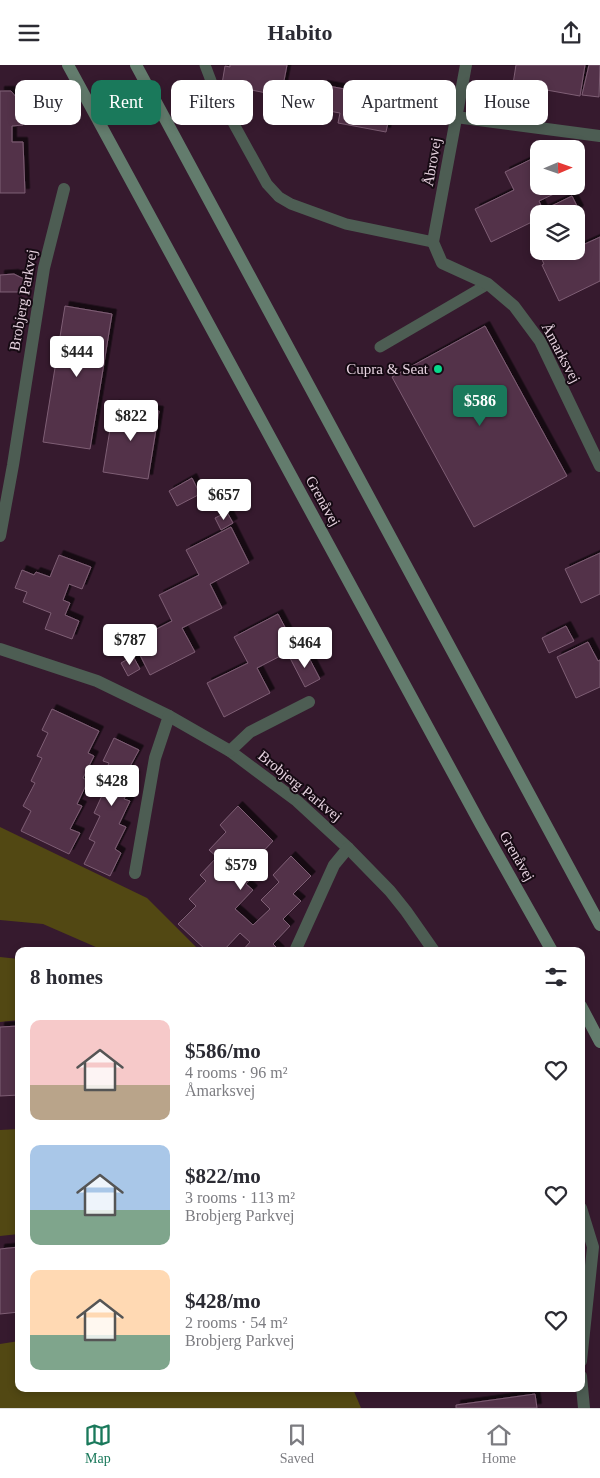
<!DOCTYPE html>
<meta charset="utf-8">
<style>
:root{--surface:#fff;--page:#f2f2f3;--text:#2b2b33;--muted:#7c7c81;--line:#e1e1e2;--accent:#1a795b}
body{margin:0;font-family:"Times New Roman",serif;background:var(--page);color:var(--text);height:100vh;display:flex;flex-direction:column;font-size:19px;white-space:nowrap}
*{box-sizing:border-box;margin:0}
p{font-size:16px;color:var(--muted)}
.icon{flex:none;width:28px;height:28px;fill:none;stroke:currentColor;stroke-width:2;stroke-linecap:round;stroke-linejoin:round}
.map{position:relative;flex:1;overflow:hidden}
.drawer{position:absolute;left:15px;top:882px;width:570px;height:445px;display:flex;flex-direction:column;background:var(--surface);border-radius:10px;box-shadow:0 2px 8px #0003}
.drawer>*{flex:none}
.banner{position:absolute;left:15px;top:15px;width:570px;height:45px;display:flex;gap:10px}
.needle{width:32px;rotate:88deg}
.buttons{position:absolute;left:530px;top:75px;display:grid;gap:10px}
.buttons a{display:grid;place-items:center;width:55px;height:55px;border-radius:10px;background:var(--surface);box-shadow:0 2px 8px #0003;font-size:25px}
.price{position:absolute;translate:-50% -42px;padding:0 11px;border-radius:5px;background:#fff;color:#222;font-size:16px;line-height:32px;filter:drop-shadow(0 1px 2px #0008)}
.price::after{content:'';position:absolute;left:50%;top:30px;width:15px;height:11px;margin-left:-8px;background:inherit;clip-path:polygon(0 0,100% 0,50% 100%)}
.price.selected{background:var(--accent);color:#fff}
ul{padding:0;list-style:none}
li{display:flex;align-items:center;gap:15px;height:125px;padding:0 15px}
li span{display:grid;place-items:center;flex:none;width:140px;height:100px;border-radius:10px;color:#555}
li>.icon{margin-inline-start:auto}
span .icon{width:60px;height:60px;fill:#fffc;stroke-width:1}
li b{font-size:21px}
h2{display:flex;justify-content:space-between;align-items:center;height:60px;padding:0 15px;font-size:21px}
.tag{padding:0 18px;border-radius:10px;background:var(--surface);box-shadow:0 2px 8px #0003;font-size:18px;line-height:45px}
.tag.selected{background:var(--accent);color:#fff}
header{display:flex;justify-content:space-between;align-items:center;height:65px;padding:0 15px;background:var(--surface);font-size:22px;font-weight:600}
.tabs{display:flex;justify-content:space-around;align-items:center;height:70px;border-top:1px solid var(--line);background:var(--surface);font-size:14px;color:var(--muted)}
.tabs a{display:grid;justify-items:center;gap:2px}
.tabs .selected{color:var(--accent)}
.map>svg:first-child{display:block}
.green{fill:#524813}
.building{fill:#523349;stroke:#7f5e75;filter:url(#shadow)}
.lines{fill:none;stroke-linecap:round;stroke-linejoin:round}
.service{stroke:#4d5d53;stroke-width:11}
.minor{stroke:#4d5d53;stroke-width:12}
.secondary{stroke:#637c6d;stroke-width:12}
.poi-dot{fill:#06d98b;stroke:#160a13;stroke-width:2}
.labels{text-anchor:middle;stroke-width:4;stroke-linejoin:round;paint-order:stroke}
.street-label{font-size:15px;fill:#e7d3e0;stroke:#160a13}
.poi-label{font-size:15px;fill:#e7d3e0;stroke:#160a13;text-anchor:end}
</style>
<header><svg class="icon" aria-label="menu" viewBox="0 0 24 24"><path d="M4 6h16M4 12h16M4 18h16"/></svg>Habito<svg class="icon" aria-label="share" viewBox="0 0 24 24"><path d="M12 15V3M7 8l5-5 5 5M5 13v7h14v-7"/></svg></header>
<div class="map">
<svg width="600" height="1343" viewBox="0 0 600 1343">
<defs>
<filter id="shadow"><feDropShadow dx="4.5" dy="-4.5" stdDeviation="0" flood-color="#0009"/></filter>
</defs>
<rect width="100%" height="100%" fill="#361a2e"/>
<g class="green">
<path d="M0,762L147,833L200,886H105L43,859L0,855Z"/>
<path d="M0,892L19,894V955L0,957Z"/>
<path d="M19,1064V1169L0,1171V1065Z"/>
<path d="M19,1276V1324H353L361,1343H0V1279Z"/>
</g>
<g class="building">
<path d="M230,0H287L281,31L222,19L225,1L230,2Z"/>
<path d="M516,0H585L580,31L513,19Z"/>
<path d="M589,0H600L599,32L582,30Z"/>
<path d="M323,20L393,33L386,67L338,58L340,48L318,44Z"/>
<path d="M0,26H11L23,40V60L12,61V77H23L25,128H0Z"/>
<path d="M402,29L436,35L431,59L398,52Z"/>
<path d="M538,91L539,121H553L556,128L539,136L543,145L572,131L579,145L572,149H539V160L536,155L491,177L475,144L514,125L505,107Z"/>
<path d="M600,172V216L559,236L542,200L544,199L539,188L542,186H576V183Z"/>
<path d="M14,209L26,215L24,227H0V210Z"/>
<path d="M65,241L112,249L90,384L43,377Z"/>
<path d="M485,261L567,411L474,462L392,312Z"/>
<path d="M114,340L159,346L148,414L103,407Z"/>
<path d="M192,413L200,429L177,441L169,426Z"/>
<path d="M227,447L233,458L221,465L215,453Z"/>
<path d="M231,462L249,498L210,519L222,543L182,563L195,587L150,610L133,576L172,556L159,530L199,510L186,485Z"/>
<path d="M600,488V529L581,538L565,504Z"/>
<path d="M59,490L91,502L82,524L69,519L63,535L70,538L65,550L79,556L72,574L45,564L51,548L23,537L27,527L15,523L22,505L34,510L36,507L50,512Z"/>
<path d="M278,549L296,583L257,603L270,628L224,652L207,618L248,598L234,572Z"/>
<path d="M566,561L574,576L549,588L542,573Z"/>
<path d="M588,577L598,596L600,595V622L576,633L557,592Z"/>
<path d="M305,585L320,614L305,622L290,593Z"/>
<path d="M133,591L140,604L128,611L121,598Z"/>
<path d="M52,644L99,666L88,688L94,691L83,713L88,716L77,739L82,741L70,764L80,768L69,789L21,766L31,746L23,741L35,718L31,716L42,693L37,691L48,668L42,665Z"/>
<path d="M114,673L139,685L127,707L135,711L124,734L130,736L119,759L126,762L115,784L121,788L110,811L84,799L95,777L89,774L100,751L94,748L105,724L98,721L109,698L103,696Z"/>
<path d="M238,741L273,776L256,794L263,801L246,819L253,825L235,844L242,850L253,860L270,844L261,835L279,817L273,810L291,791L311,811L293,829L301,836L283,854L290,861L273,879L280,886H242L250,877L240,868L223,886H207L178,859L196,841L189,834L206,816L200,810L217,792L209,785L226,767L220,760Z"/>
<path d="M19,961V1030L0,1031V962Z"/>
<path d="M19,1182V1247L0,1249V1184Z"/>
<path d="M535,1329L537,1343H456V1340Z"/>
</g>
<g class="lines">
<g class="service">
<path d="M205,0L213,21L267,119L279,132L291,139L346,159L433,177"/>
<path d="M380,282L488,219"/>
</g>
<g class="minor">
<path d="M466,0L433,177L442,198L488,219L514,241L540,276L600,401"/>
<path d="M456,52L600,71"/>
<path d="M0,471L13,400L44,203L64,124"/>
<path d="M0,584L97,616L169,651L230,686L297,736L348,783L390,826L406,846L434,886"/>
<path d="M230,686L250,667L309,637"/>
<path d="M135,808L155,693L169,651"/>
<path d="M295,886L334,800L348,783"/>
<path d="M581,1143L593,1182L581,1296"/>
<path d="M581,1311L584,1343"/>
</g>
<g class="secondary">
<path d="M68,0L481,760L552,886"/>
<path d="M136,0L600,860"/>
<path d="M581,941L600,977"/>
</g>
</g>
<circle class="poi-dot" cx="438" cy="304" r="5"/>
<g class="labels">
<g class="street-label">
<text transform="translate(432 97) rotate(-80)" y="5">Åbrovej</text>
<text transform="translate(23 235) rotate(-80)" y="5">Brobjerg Parkvej</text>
<text transform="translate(561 288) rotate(62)" y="5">Åmarksvej</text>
<text transform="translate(323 436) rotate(61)" y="5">Grenåvej</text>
<text transform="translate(300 721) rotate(39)" y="5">Brobjerg Parkvej</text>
<text transform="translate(517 791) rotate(60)" y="5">Grenåvej</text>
</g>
<g class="poi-label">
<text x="428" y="309">Cupra &amp; Seat</text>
</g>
</g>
</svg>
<div class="buttons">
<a><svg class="needle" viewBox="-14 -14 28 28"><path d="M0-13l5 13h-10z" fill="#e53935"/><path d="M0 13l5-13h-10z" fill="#7c7c81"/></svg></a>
<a><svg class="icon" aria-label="layers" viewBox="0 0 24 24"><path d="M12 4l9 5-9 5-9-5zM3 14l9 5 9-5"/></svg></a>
</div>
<b class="price" style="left:77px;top:313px">$444</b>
<b class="price selected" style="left:480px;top:362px">$586</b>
<b class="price" style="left:131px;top:377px">$822</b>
<b class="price" style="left:224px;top:456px">$657</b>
<b class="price" style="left:130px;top:601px">$787</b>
<b class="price" style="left:305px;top:604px">$464</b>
<b class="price" style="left:112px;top:742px">$428</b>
<b class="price" style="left:241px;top:826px">$579</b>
<div class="banner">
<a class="tag">Buy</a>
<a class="tag selected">Rent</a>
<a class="tag">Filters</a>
<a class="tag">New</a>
<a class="tag">Apartment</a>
<a class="tag">House</a>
</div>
<section class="drawer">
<h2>8 homes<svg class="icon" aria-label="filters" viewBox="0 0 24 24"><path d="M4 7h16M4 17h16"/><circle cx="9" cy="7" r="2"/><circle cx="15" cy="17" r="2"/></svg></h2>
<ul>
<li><span style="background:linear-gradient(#f6c9c9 65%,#b9a48a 0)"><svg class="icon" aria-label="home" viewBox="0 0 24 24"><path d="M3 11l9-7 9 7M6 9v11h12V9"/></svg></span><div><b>$586/mo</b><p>4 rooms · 96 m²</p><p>Åmarksvej</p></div><svg class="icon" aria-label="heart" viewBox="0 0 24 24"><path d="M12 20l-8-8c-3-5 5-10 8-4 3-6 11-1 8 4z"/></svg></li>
<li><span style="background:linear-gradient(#a9c7e8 65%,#7fa58c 0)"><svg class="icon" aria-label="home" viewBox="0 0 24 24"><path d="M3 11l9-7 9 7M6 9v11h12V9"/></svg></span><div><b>$822/mo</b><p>3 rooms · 113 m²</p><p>Brobjerg Parkvej</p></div><svg class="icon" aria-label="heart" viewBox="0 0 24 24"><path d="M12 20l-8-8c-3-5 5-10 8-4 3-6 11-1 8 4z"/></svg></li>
<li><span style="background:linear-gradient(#ffd9b3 65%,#7fa58c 0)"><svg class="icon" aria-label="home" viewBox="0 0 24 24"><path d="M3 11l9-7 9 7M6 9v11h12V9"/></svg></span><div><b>$428/mo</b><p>2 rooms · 54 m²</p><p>Brobjerg Parkvej</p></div><svg class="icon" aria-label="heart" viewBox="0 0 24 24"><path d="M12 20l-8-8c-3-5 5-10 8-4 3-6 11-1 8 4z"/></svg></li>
</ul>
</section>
</div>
<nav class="tabs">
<a class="selected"><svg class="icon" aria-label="map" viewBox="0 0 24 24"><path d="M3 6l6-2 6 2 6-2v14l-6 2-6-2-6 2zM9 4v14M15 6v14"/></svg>Map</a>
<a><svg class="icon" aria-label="saved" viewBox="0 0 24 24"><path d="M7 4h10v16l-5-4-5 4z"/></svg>Saved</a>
<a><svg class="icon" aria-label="home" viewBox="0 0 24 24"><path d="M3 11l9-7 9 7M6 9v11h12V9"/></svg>Home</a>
</nav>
